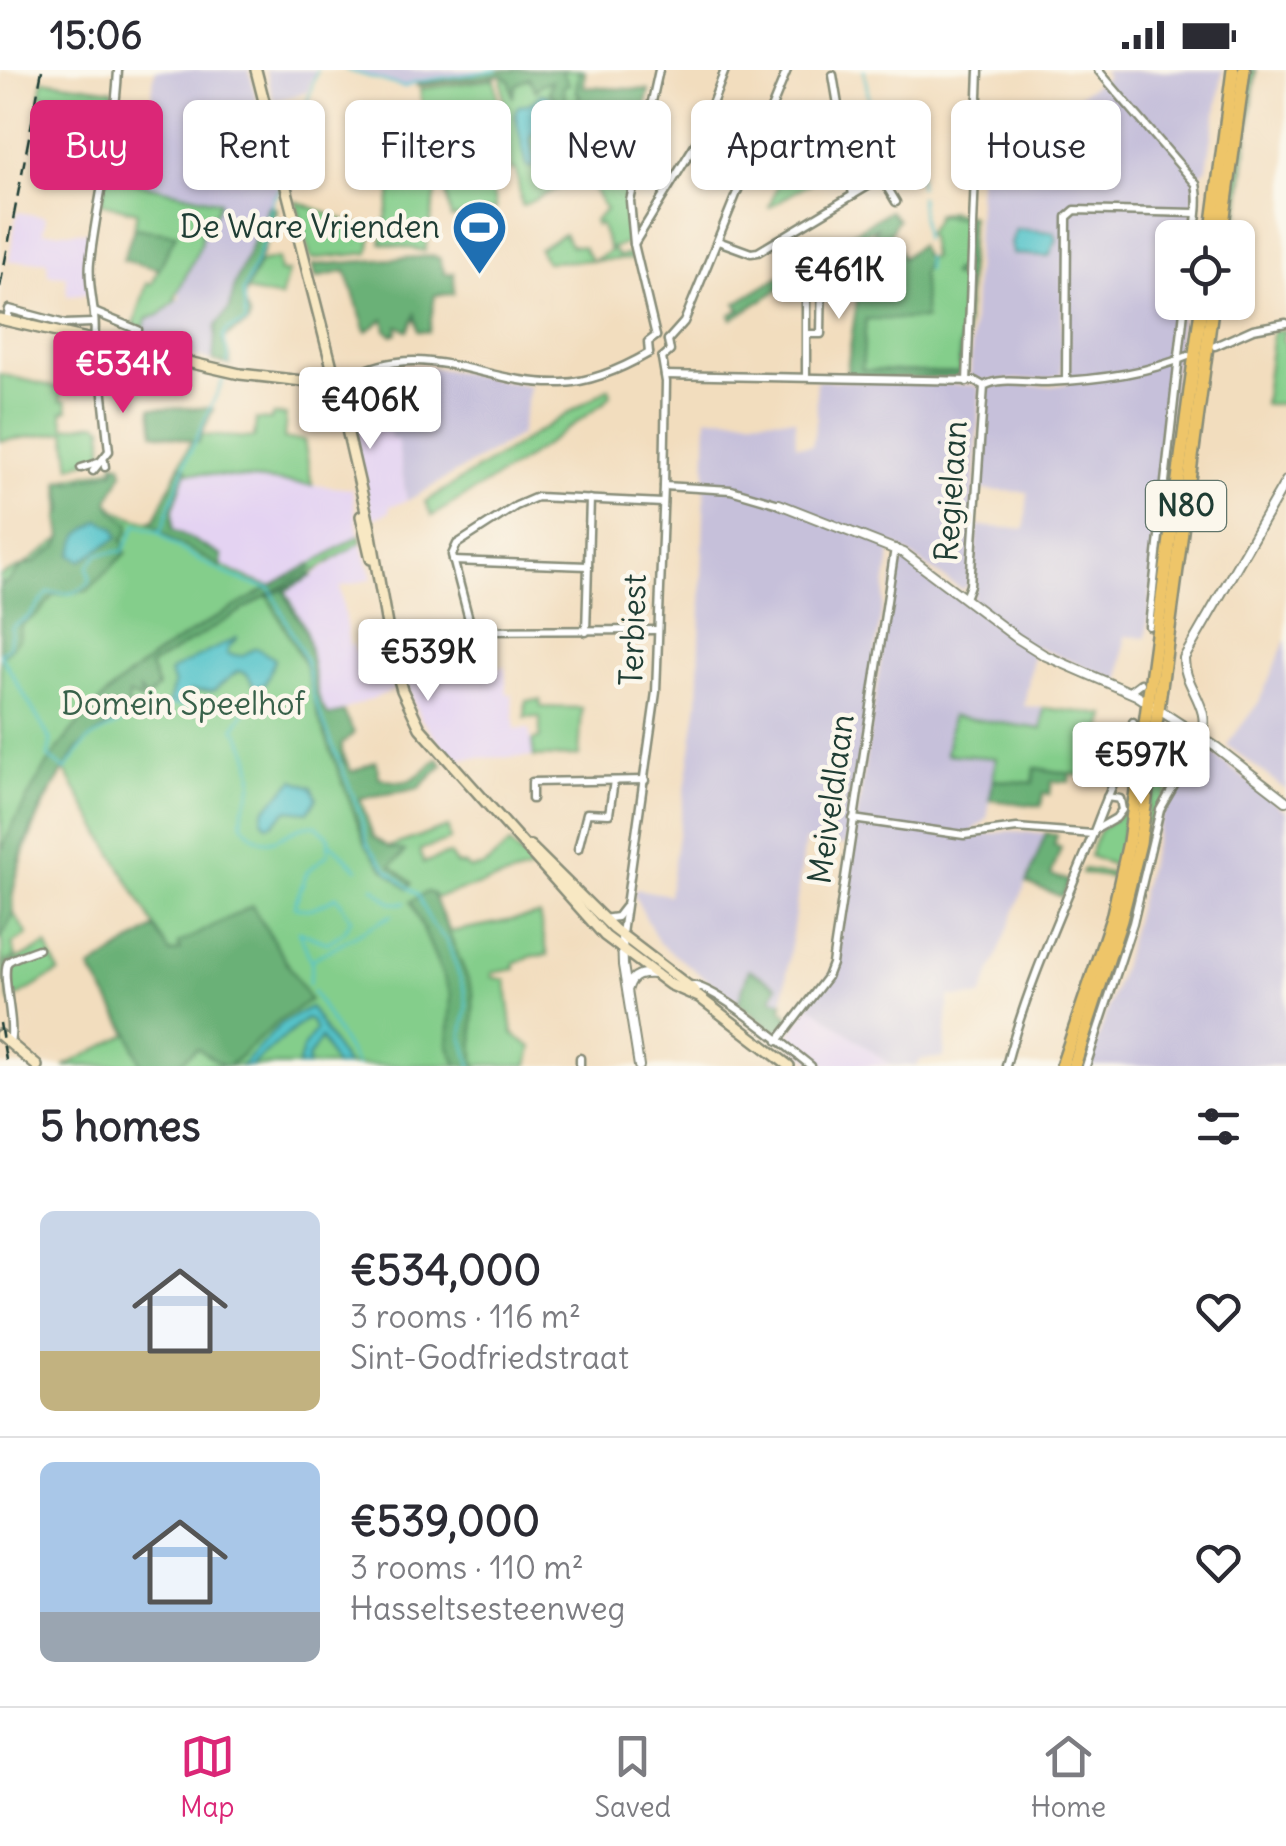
<!DOCTYPE html>
<meta charset="utf-8">
<style>
:root{--surface:#fff;--page:#f2f2f3;--text:#2b2b33;--muted:#7c7c81;--line:#e1e1e2;--accent:#db2777}
body{margin:0;font-family:Delius,sans-serif;background:var(--page);color:var(--text);height:100vh;display:flex;flex-direction:column;font-size:38px;white-space:nowrap}
*{box-sizing:border-box;margin:0}
p{font-size:32px;color:var(--muted)}
.icon{flex:none;width:55px;height:55px;fill:none;stroke:currentColor;stroke-width:2;stroke-linecap:round;stroke-linejoin:round}
.map{position:relative;height:996px;overflow:hidden}
.side{display:flex;flex-direction:column;background:var(--surface);flex:1}
.side>*{flex:none}
.top-card{position:absolute;left:30px;top:30px;width:1228px;height:90px;display:flex;gap:20px}
.controls{position:absolute;left:1155px;top:150px;display:grid;gap:20px}
.controls a{display:grid;place-items:center;width:100px;height:100px;border-radius:15px;background:var(--surface);box-shadow:0 2px 8px #0004;font-size:50px}
.price{position:absolute;translate:-50% -85px;padding:0 22px;border-radius:10px;background:#fff;color:#222;font-size:32px;line-height:65px;filter:drop-shadow(0 2px 5px #0008)}
.price::after{content:'';position:absolute;left:50%;top:60px;width:30px;height:22px;margin-left:-15px;background:inherit;clip-path:polygon(0 0,100% 0,50% 100%)}
.price.on{background:var(--accent);color:#fff}
ul{padding:0;list-style:none}
li{display:flex;align-items:center;gap:30px;height:250px;padding:0 40px}
li+li{border-top:2px solid var(--line)}
li span{display:grid;place-items:center;flex:none;width:280px;height:200px;border-radius:15px;color:#555}
li>.icon{margin-inline-start:auto}
span .icon{width:120px;height:120px;fill:#fffc;stroke-width:1}
li b{font-size:42px}
h2{display:flex;justify-content:space-between;align-items:center;height:120px;padding:0 40px;font-size:42px}
.pill{padding:0 35px;border-radius:15px;background:var(--surface);box-shadow:0 2px 8px #0004;font-size:35px;line-height:90px}
.pill.on{background:var(--accent);color:#fff}
.status{display:flex;justify-content:space-between;align-items:center;height:70px;padding:0 50px;background:var(--surface);direction:ltr}
.status svg{height:28px;fill:currentColor}
.tab-bar{display:flex;justify-content:space-around;align-items:center;height:140px;border-top:2px solid var(--line);background:var(--surface);font-size:28px;color:var(--muted)}
.tab-bar a{display:grid;justify-items:center;gap:5px}
.tab-bar .on{color:var(--accent)}
.map>svg:first-child{display:block}
.built{fill:#e4d3f2}
.industrial{fill:#c6c0da}
.green{fill:#84ce8b;stroke:#528660;stroke-width:2.5}
.forest{fill:#6bb177;stroke:#457756;stroke-width:2.5}
.water{fill:#56c4ca;stroke:#3a807f;stroke-width:2.5}
.lines{fill:none;stroke-linecap:round;stroke-linejoin:round}
.stream{stroke:#56c4ca;stroke-width:2.5}
.minor-casing{stroke:#888d79;stroke-width:11}
.tertiary-casing{stroke:#888d79;stroke-width:12}
.secondary-casing{stroke:#888d79;stroke-width:14}
.trunk-casing{stroke:#888d79;stroke-width:16}
.minor{stroke:#fff;stroke-width:6}
.tertiary{stroke:#fff;stroke-width:8}
.secondary{stroke:#f8e8c3;stroke-width:9}
.trunk{stroke:#eec569;stroke-width:11}
.rail{stroke:#1f3d34;stroke-width:2.5;stroke-dasharray:15 8;stroke-linecap:butt}
.labels{text-anchor:middle;stroke-width:9;stroke-linejoin:round;paint-order:stroke}
.shield{fill:#fbf7ec;stroke:#61756b;stroke-width:2.5}
.shield-label{font-size:30px;font-weight:bold;fill:#1f3d34}
.poi-label{font-size:32px;fill:#1f3d34;stroke:#fbf7ec;text-anchor:end}
.street-label{font-size:32px;fill:#1f3d34;stroke:#fbf7ec}
.park-label{font-size:32px;fill:#38614a;stroke:#fbf7ec}
</style>
<div class="status"><b>15:06</b><svg viewBox="0 0 49 12"><path d="M0 12V9h3v3zM5 12V6h3v6zM10 12V3h3v9zM15 12V0h3v12zM26 1h20v11H26zM47 4h2v5h-2z"/></svg></div>
<div class="map">
<svg width="1286" height="996" viewBox="0 0 1286 996">
<rect width="100%" height="100%" fill="#fbf7ec"/>
<filter id="ink" filterUnits="userSpaceOnUse"><feTurbulence type="fractalNoise" baseFrequency=".01" numOctaves="2"/><feDisplacementMap in="SourceGraphic" scale="20" xChannelSelector="R" yChannelSelector="G"/><feConvolveMatrix kernelMatrix="1 2 1 2 8 2 1 2 1" color-interpolation-filters="sRGB"/></filter>
<filter id="wash" filterUnits="userSpaceOnUse"><feTurbulence type="fractalNoise" baseFrequency=".0048" numOctaves="4" result="noise"/><feDisplacementMap in="SourceGraphic" scale="40" xChannelSelector="R" yChannelSelector="G"/><feGaussianBlur stdDeviation="2.25" result="paint"/><feColorMatrix in="noise" values="0 0 0 0 0 0 0 0 0 0 0 0 0 0 0 0 0 1.4 0 .05"/><feComposite in="paint" operator="in"/></filter>
<g filter="url(#wash)">
<rect width="100%" height="100%" fill="#f2ddbe"/>
<g class="built">
<path d="M17,142L46,147L43,162H92L88,179L89,224L67,226L66,206L48,205L47,191H9Z"/>
<path d="M373,301L392,369L397,368L407,431L390,436V442L372,449L346,334L347,324L355,313Z"/>
<path d="M186,402L352,419L359,469L312,498L310,495L273,517L249,513L221,497V486L173,459V439Z"/>
<path d="M361,472L372,509L340,517L349,575H354L355,582L378,578L381,596L390,595L394,620L329,646L320,635L305,559L285,520L312,506Z"/>
<path d="M505,597L507,624H512L515,659H529L534,687L452,688L420,648L402,605Z"/>
<path d="M809,934L813,936L892,996H818L788,973L787,968Z"/>
</g>
<g class="industrial">
<path d="M155,0H249L259,39L237,44L241,61L239,84L245,92L270,85L278,117L235,214L230,238L215,257L213,291L140,273L146,249L171,237L181,228L139,113Z"/>
<path d="M266,0H315L307,22L274,31Z"/>
<path d="M349,0H499L418,13L404,19Z"/>
<path d="M1223,0L1207,98L1195,109L1191,167L1172,168V232L1182,233L1146,568L1125,566L1120,612L1035,576L1024,636L1044,638L1042,659L952,646L946,684L997,688L987,749L974,760V766L1011,761L1046,763L981,927H949L944,988L922,989L916,996H892L809,934L834,899L895,495L909,490L966,532L973,529L977,456L1025,459L1028,422L979,420L986,319L994,315L1051,316L1070,313L1063,186L1062,304L1048,309L983,311L970,307L980,89L1107,7L1103,2L1105,1Z"/>
<path d="M401,295L427,296L530,316L520,365L407,431L397,369H392L373,301Z"/>
<path d="M816,310L974,315L980,318L969,514L962,520L892,473L846,775L805,771L783,932L772,930L749,900L738,933L659,873L633,823L637,819L669,825L698,632L707,347L795,349L796,375L812,376L817,347Z"/>
<path d="M1286,569V720L1227,675L1259,632Z"/>
<path d="M1205,677L1286,741V996H1089L1123,894L1162,743L1201,678Z"/>
</g>
<g class="green">
<path d="M515,0H579L576,21L647,26L626,124L629,173L612,178L618,186L632,184L633,189L546,192L539,179L564,164L570,175L583,177L592,191L610,181L600,154L596,156L594,151L606,140L585,105L522,136L516,100H511L501,4Z"/>
<path d="M495,9L501,52L426,63L420,19Z"/>
<path d="M43,10L113,20V39L40,26Z"/>
<path d="M806,43L818,108L770,137H769Z"/>
<path d="M481,61L496,139L451,148L436,70Z"/>
<path d="M395,103L438,112L425,181L381,173Z"/>
<path d="M106,106L220,132L211,152L203,154L201,174L175,228L177,230L159,245L146,249L144,258L134,255L147,213L152,214L175,164L134,158L137,142L101,133Z"/>
<path d="M296,131L354,154L373,158L369,183L311,189Z"/>
<path d="M950,145L965,148L963,196L954,200L963,205L959,303L861,300L865,249L922,202L925,190L932,187L929,167L926,164L937,146Z"/>
<path d="M278,188L280,202H288L281,228L246,221L260,192Z"/>
<path d="M1286,260L1282,269L1286,275V334H1264L1273,261Z"/>
<path d="M0,304L63,319L60,331H66L68,340L62,342L65,358L97,353L103,357V385L71,397L66,362L0,371Z"/>
<path d="M609,318L611,324L605,332L520,393L432,446L425,432Z"/>
<path d="M273,345H286L284,369L304,370L312,415L186,402L187,398L180,395L192,370L198,372L201,365L254,368L256,349L271,350Z"/>
<path d="M114,391L121,397L108,431C120,449 139,446 156,455C196,478 228,506 274,517L360,465L361,472L285,520L305,559L320,635L352,703L370,761L391,795L403,785L388,777L448,757L450,770L420,780L423,793L449,784L456,794L465,795L470,799L484,796L510,774L535,799L435,828L433,824L422,825L443,846L450,862L539,845L548,885L533,886L514,893L515,899L492,903V907L506,910L513,964L532,977L528,995L64,996L128,964L92,898L155,857L64,699C29,756 18,799 2,863L14,844L28,865L12,874L16,887L2,894L0,506L24,495L62,468L59,411L114,398Z"/>
<path d="M540,630L541,637L582,638L579,686L534,687L532,671L540,668V647L525,648L526,631Z"/>
<path d="M1044,638L1106,645L1095,683L1084,706L1036,698L1034,713L993,710L996,688L946,684L952,646L1042,659Z"/>
<path d="M1178,664L1195,673L1164,727L1151,762L1146,750L1159,683L1166,697Z"/>
<path d="M1124,732L1129,733L1115,808L1082,803L1084,799L1111,803L1113,795L1089,786L1099,761L1123,742Z"/>
<path d="M47,875L59,902L10,931L3,897Z"/>
</g>
<g class="forest">
<path d="M499,0H565L563,4L569,14L563,16L566,33L561,35L549,22L552,11L541,14L536,21L529,8L516,15L513,28L510,11L503,5L417,16L418,13Z"/>
<path d="M579,0H585L584,17L649,20L633,92L623,114L590,102V98L604,97L613,82L600,63L584,72L569,42L580,25L576,22Z"/>
<path d="M1248,0H1256L1236,167L1226,168Z"/>
<path d="M269,135L276,139V145L272,147C271,176 242,218 244,233C245,238 248,243 250,248L247,254L225,267L223,271L230,286V295L213,291L216,256L230,238L235,214Z"/>
<path d="M889,141L898,149L890,163L903,188L919,175L927,192L922,202L925,249H866L862,300L959,303L963,206L953,207L951,204L963,196L965,149L935,145L949,141L971,146L964,308L846,307L863,187L877,157L732,249L730,245L740,239L736,233Z"/>
<path d="M134,158L176,164L159,199L123,190Z"/>
<path d="M433,186L439,188L445,204L454,203V224L435,225L429,262L418,261L415,245L408,261L398,256L397,263L392,265L386,260L384,249L366,262L346,201L316,208L313,195Z"/>
<path d="M151,338H208L213,339L198,372L154,363Z"/>
<path d="M121,394L123,402L108,431L112,440L130,454L128,463L122,470L126,475L123,478L126,483L87,521L54,525L38,544L21,555L19,569L5,584L0,583V515L7,513L24,495L34,493L58,476L62,467L59,448L64,438L59,411L73,412L115,401V395Z"/>
<path d="M180,395L187,398L173,439V459L222,486L221,497L173,470L150,452L155,449Z"/>
<path d="M310,494L312,498L150,596L158,617L147,629L140,621L142,631L129,624L128,641L77,679L42,735L22,780L13,823L14,844L0,870C0,850 0,802 0,785C4,771 17,748 26,731C91,604 193,563 310,494Z"/>
<path d="M310,504L312,506L285,521C288,537 300,548 306,563C314,588 311,627 329,646L344,642L354,663L342,674V689L352,702L376,691L379,707C408,719 417,707 438,688L443,695L418,719L360,728L373,767L388,777L405,781L391,796L412,813L408,819L384,799L366,775L318,646L305,595L268,527Z"/>
<path d="M1035,698L1070,704L1069,712L1052,711L1050,724H1043L1041,736L990,730L993,710L1033,713Z"/>
<path d="M1046,763L1057,765L1054,775L1061,778L1051,805L1069,811L1062,827L1027,813Z"/>
<path d="M427,822L433,824L473,922L474,989L477,996H458L448,975L451,925L411,831Z"/>
<path d="M252,836L310,930L278,952L229,996H223L197,978L176,996H141L129,963L90,899L155,858L170,883L181,880L178,874Z"/>
<path d="M749,899L777,916L772,929L783,932L782,940L791,948L781,959L774,961L738,933Z"/>
</g>
<g class="water">
<path d="M541,24L548,26C551,31 551,38 554,43C562,59 571,63 577,84L568,85L555,64H532L530,67L535,96L532,98L527,96L515,43L518,36L533,32Z"/>
<path d="M1016,159L1054,162L1057,169L1049,186L1013,184L1011,173Z"/>
<path d="M99,450L115,458L118,467L81,491L71,485L79,465Z"/>
<path d="M238,567L228,578L227,584L241,586L256,578L275,589L265,614L255,617L247,604L238,601L213,621H189L183,632L168,634L174,615L170,603L174,599Z"/>
<path d="M294,710L312,717L317,728L308,742L288,740L272,754L266,755L262,749L264,740Z"/>
<path d="M310,937L347,996H335L321,968L308,988V996H298L304,976L316,960L311,951L306,949L250,996H241L281,954Z"/>
</g>
<g class="lines">
<g class="stream">
<path d="M346,0L404,17L415,12L497,0"/>
<path d="M864,0L879,89H917L920,117"/>
<path d="M291,109V84L317,0"/>
<path d="M920,127L924,169"/>
<path d="M926,187L927,200"/>
<path d="M228,294L229,286L223,267L227,260L246,253L243,222L266,167L273,129L280,119"/>
<path d="M159,462C178,481 243,516 270,518L306,591L314,628L360,743L368,775L388,800L418,825L431,854L447,871L465,922L467,937L462,965L471,996"/>
<path d="M0,584L9,577L12,557L28,547L49,522C66,524 78,526 90,511L88,496L98,484L123,481L137,454L159,462L162,459L187,389L224,308"/>
<path d="M1,585L51,671L48,687L65,700L88,670L144,640"/>
<path d="M168,635L204,637L243,630L244,643L234,658C247,673 257,702 250,722C246,736 241,735 242,753C271,793 283,754 316,755L329,767L328,784L307,802L294,836C309,845 323,832 337,827L351,849L344,862L327,873L299,861L312,894L309,914"/>
<path d="M331,774L358,799"/>
<path d="M373,817L391,833H405"/>
<path d="M311,890L392,845"/>
<path d="M313,921L357,996"/>
</g>
</g>
</g>
<g filter="url(#ink)">
<g class="lines">
<defs>
<g id="minor">
<path d="M1098,0L1196,114C1200,132 1196,150 1194,168"/>
<path d="M833,5L853,125"/>
<path d="M704,59L754,81"/>
<path d="M718,171L751,183L758,182L878,110L884,112L896,132"/>
<path d="M634,174L699,68L725,0"/>
<path d="M94,242L138,260L133,279"/>
<path d="M7,251L9,239L65,254L92,253"/>
<path d="M807,264H821L822,198"/>
<path d="M656,266L634,174L630,131L659,0"/>
<path d="M94,270C98,244 87,218 90,192C97,128 115,65 118,0"/>
<path d="M668,270L684,252L787,0"/>
<path d="M1215,276L1253,259L1286,253"/>
<path d="M649,283L648,272L656,266"/>
<path d="M662,288L670,281L668,270"/>
<path d="M665,305L975,311L984,316C1000,306 1028,313 1047,312C1094,310 1145,304 1188,286"/>
<path d="M806,307V225"/>
<path d="M345,310C424,264 482,316 562,313C593,312 623,298 649,283"/>
<path d="M1066,310L1067,147L1075,140L1194,143"/>
<path d="M967,312L979,0"/>
<path d="M81,398L104,391L105,397"/>
<path d="M93,401L109,381L97,270"/>
<path d="M664,416L731,420L779,434"/>
<path d="M453,491L588,496"/>
<path d="M965,528L970,515L984,316"/>
<path d="M1149,556L1185,232"/>
<path d="M658,560L472,561L452,485L457,474L516,436L537,427L663,433"/>
<path d="M586,562L590,429"/>
<path d="M1129,622L1141,613"/>
<path d="M1132,675L1133,652"/>
<path d="M532,729V712L645,710"/>
<path d="M853,749L964,765L1017,758L1093,764"/>
<path d="M1095,760L1116,748L1122,740L1120,729L1107,727"/>
<path d="M578,779L587,743L609,744L614,711"/>
<path d="M603,849L617,847L624,838"/>
<path d="M622,864L656,622L664,416L666,312L662,288"/>
<path d="M689,915C714,914 788,978 811,996"/>
<path d="M778,971L827,907L832,894L895,478"/>
<path d="M10,972C16,953 0,904 8,892C15,886 29,883 38,879"/>
<path d="M580,988V996"/>
<path d="M1006,996C1025,923 1056,854 1085,784C1102,743 1114,701 1141,666"/>
<path d="M1086,996L1133,853L1160,740L1202,667"/>
</g>
<g id="tertiary">
<path d="M779,434L904,483L1017,568L1044,585L1136,625L1216,677L1286,731"/>
<path d="M1200,666C1214,639 1183,616 1184,588L1286,411"/>
<path d="M1154,678L1171,663L1193,661"/>
<path d="M622,866L623,895L639,996"/>
<path d="M628,918C632,904 643,903 656,904"/>
</g>
<g id="secondary">
<path d="M256,0L334,305"/>
<path d="M0,249L240,304L329,314"/>
<path d="M334,305L345,310L343,319L338,321"/>
<path d="M338,321L369,454L393,589L402,620L420,658L605,866L669,914L699,927L789,996"/>
<path d="M361,446L371,489"/>
<path d="M530,776L614,859L695,921"/>
<path d="M0,965L37,996"/>
</g>
<g id="trunk">
<path d="M1211,168L1233,0"/>
<path d="M1221,168L1244,0"/>
<path d="M1062,996L1112,848L1129,772L1202,232"/>
<path d="M1074,996L1121,850L1140,773L1213,232"/>
</g>
</defs>
<use href="#minor" class="minor-casing"/>
<use href="#tertiary" class="tertiary-casing"/>
<use href="#secondary" class="secondary-casing"/>
<use href="#trunk" class="trunk-casing"/>
<use href="#minor" class="minor"/>
<use href="#tertiary" class="tertiary"/>
<use href="#secondary" class="secondary"/>
<use href="#trunk" class="trunk"/>
<g class="rail">
<path d="M0,217L42,0"/>
<path d="M0,953L7,996"/>
</g>
</g>
</g>
<defs>
<symbol id="stadium-pin" viewBox="-11 -11 22 30"><path d="M0 17L-7.5 6A9.5 9.5 0 1 1 7.5 6Z" fill="#1f6fb2" stroke="#fbf7ec"/><path d="M0-5a6.5 5 0 1 0 0 10a6.5 5 0 1 0 0-10ZM-3.5-1.8h7v3.6h-7Z" fill="#fff"/></symbol>
</defs>
<g fill-rule="evenodd">
<use href="#stadium-pin" x="448" y="126" width="63" height="86"/>
</g>
<g class="labels">
<rect class="shield" x="1146" y="411" width="80" height="50" rx="8"/>
<g class="shield-label">
<text x="1186" y="446">N80</text>
</g>
<g class="poi-label">
<text x="440" y="168">De Ware Vrienden</text>
</g>
<g class="street-label">
<text transform="translate(951 421) rotate(-86)" y="11">Regielaan</text>
<text transform="translate(633 560) rotate(-88)" y="11">Terbiest</text>
<text transform="translate(831 729) rotate(-82)" y="11">Meiveldlaan</text>
</g>
<g class="park-label">
<text x="183" y="645">Domein Speelhof</text>
</g>
</g>
</svg>
<div class="controls">
<a><svg class="icon" aria-label="locate" viewBox="0 0 24 24"><circle cx="12" cy="12" r="6"/><path d="M12 2v4M12 18v4M2 12h4M18 12h4"/></svg></a>
</div>
<b class="price" style="left:839px;top:252px">€461K</b>
<b class="price on" style="left:123px;top:346px">€534K</b>
<b class="price" style="left:370px;top:382px">€406K</b>
<b class="price" style="left:428px;top:634px">€539K</b>
<b class="price" style="left:1141px;top:737px">€597K</b>
<div class="top-card">
<a class="pill on">Buy</a>
<a class="pill">Rent</a>
<a class="pill">Filters</a>
<a class="pill">New</a>
<a class="pill">Apartment</a>
<a class="pill">House</a>
</div>
</div>
<section class="side">
<h2>5 homes<svg class="icon" aria-label="filters" viewBox="0 0 24 24"><path d="M4 7h16M4 17h16"/><circle cx="9" cy="7" r="2"/><circle cx="15" cy="17" r="2"/></svg></h2>
<ul>
<li><span style="background:linear-gradient(#c9d6e8 70%,#c2b280 0)"><svg class="icon" aria-label="home" viewBox="0 0 24 24"><path d="M3 11l9-7 9 7M6 9v11h12V9"/></svg></span><div><b>€534,000</b><p>3 rooms · 116 m²</p><p>Sint-Godfriedstraat</p></div><svg class="icon" aria-label="heart" viewBox="0 0 24 24"><path d="M12 20l-8-8c-3-5 5-10 8-4 3-6 11-1 8 4z"/></svg></li>
<li><span style="background:linear-gradient(#a9c7e8 75%,#9aa5b1 0)"><svg class="icon" aria-label="home" viewBox="0 0 24 24"><path d="M3 11l9-7 9 7M6 9v11h12V9"/></svg></span><div><b>€539,000</b><p>3 rooms · 110 m²</p><p>Hasseltsesteenweg</p></div><svg class="icon" aria-label="heart" viewBox="0 0 24 24"><path d="M12 20l-8-8c-3-5 5-10 8-4 3-6 11-1 8 4z"/></svg></li>
</ul>
</section>
<nav class="tab-bar">
<a class="on"><svg class="icon" aria-label="map" viewBox="0 0 24 24"><path d="M3 6l6-2 6 2 6-2v14l-6 2-6-2-6 2zM9 4v14M15 6v14"/></svg>Map</a>
<a><svg class="icon" aria-label="saved" viewBox="0 0 24 24"><path d="M7 4h10v16l-5-4-5 4z"/></svg>Saved</a>
<a><svg class="icon" aria-label="home" viewBox="0 0 24 24"><path d="M3 11l9-7 9 7M6 9v11h12V9"/></svg>Home</a>
</nav>
